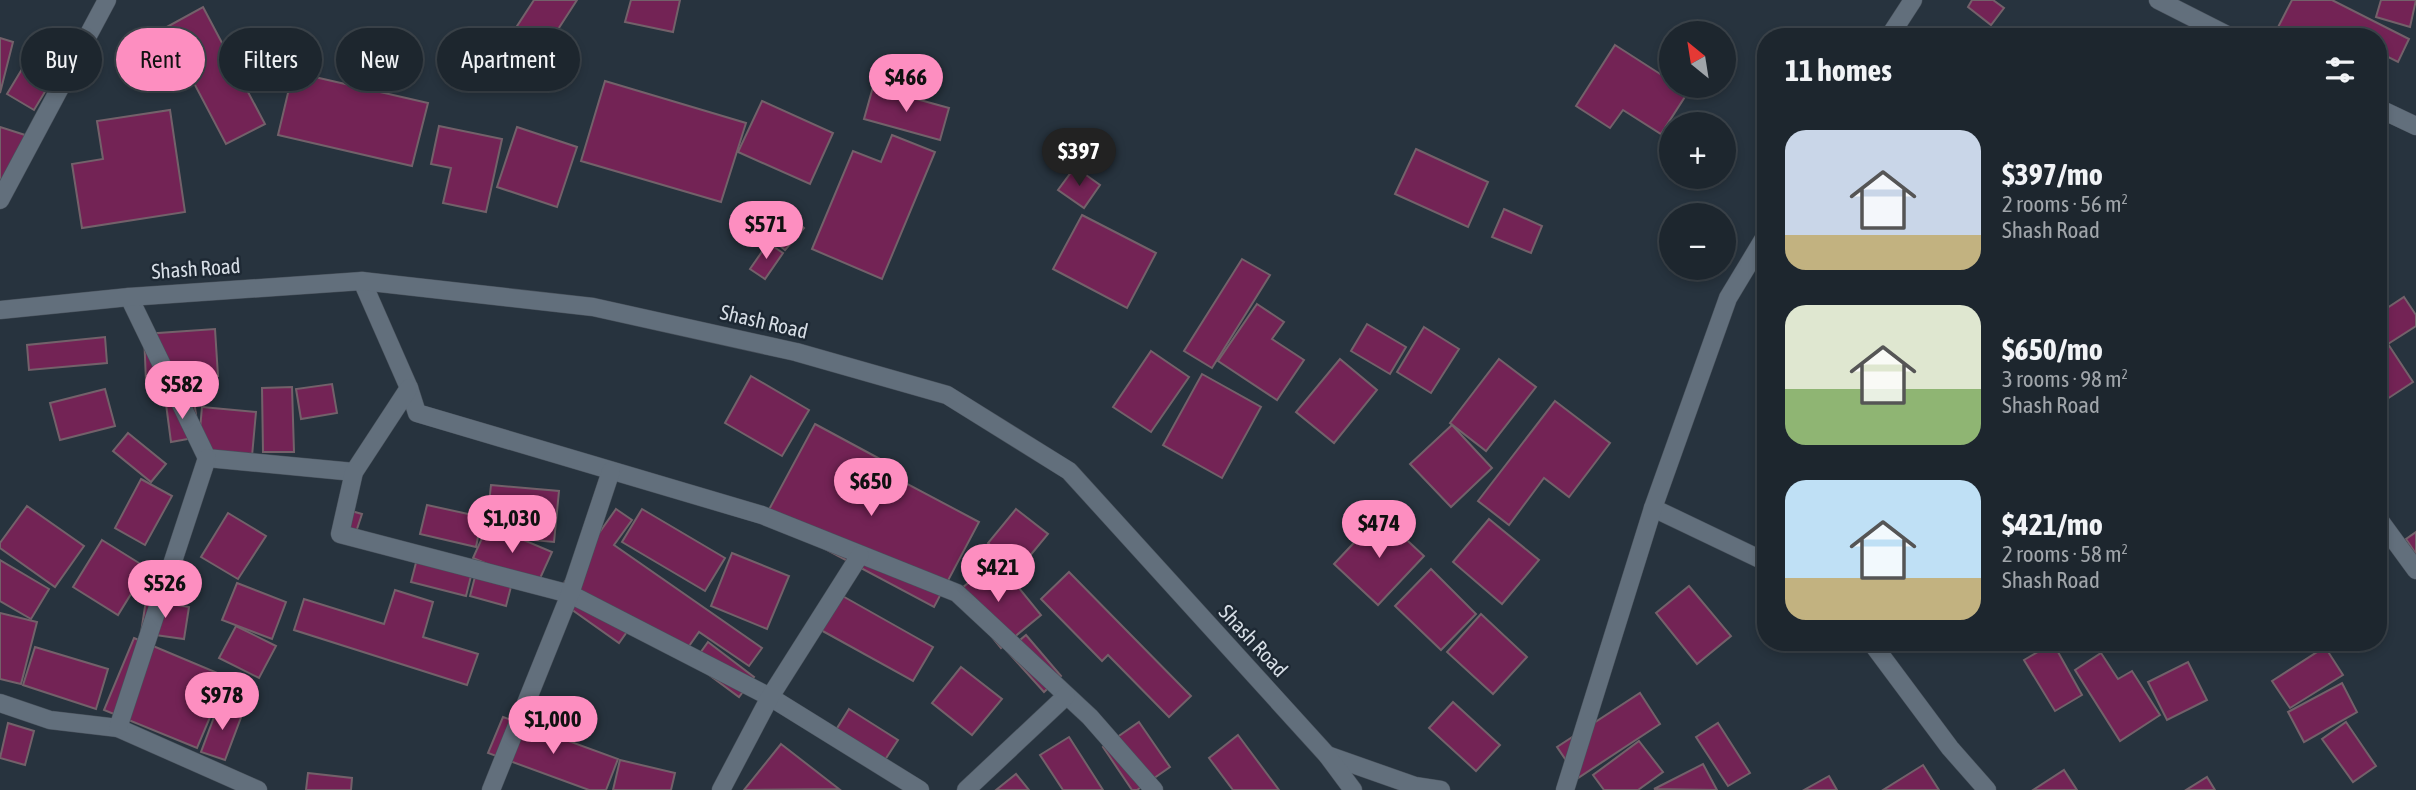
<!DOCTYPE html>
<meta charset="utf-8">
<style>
:root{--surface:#1d262e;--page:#252e36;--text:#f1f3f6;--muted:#a0a5aa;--line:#3b434a;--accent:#fd8ec0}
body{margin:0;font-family:"Asap Condensed",sans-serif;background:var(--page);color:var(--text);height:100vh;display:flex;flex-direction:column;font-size:26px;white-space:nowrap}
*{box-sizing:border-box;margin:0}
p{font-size:23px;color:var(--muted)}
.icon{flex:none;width:38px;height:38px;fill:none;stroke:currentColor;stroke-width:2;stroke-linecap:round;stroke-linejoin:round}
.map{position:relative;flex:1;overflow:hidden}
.details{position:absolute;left:1757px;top:28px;width:630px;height:623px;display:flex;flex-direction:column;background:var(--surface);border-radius:28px;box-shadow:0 4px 10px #0003,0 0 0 2px var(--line)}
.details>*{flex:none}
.guide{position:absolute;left:21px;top:28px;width:665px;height:63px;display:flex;gap:14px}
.needle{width:46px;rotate:330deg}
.controls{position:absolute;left:1659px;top:21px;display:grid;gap:14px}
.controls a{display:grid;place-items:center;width:77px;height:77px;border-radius:50%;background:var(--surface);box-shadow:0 4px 10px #0003,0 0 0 2px var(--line);font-size:35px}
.price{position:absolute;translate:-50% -60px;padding:0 16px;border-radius:24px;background:var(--accent);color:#111;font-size:23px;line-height:46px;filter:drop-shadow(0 2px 4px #0008)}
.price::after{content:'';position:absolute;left:50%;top:42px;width:21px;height:16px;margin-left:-10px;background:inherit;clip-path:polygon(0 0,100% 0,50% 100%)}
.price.on{background:#222;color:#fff}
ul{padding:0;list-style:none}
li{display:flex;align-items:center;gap:21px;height:175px;padding:0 28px}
li span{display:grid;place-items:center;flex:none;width:196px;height:140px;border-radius:21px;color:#555}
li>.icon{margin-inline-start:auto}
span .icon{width:84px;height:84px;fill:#fffc;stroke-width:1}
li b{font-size:30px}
h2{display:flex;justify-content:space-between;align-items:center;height:84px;padding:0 28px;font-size:30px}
.tag{padding:0 24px;border-radius:32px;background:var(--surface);box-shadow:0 4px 10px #0003,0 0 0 2px var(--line);font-size:24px;line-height:63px}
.tag.on{background:var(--accent);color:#111}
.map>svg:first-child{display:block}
.building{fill:#732355;stroke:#73616a;stroke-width:2}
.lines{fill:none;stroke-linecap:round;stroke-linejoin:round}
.street-casing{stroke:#48515b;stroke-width:19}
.secondary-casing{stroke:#48515b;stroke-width:19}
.street{stroke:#626f7c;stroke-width:18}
.secondary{stroke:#626f7c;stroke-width:18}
.labels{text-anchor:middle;stroke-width:5;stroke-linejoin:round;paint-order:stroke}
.street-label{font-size:21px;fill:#d7dee6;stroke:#1e2934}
</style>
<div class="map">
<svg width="2416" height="790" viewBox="0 0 2416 790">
<rect width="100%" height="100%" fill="#27333e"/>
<g class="building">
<path d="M534,0H577L533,68L502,49Z"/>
<path d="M631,0H680L673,32L625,22Z"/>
<path d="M1972,0H1993L2004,8L1991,25L1968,7Z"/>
<path d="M2292,0H2332L2409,39L2398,62L2378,52V37H2349L2339,32L2336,37H2273Z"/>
<path d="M2381,0H2416L2410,27L2376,17Z"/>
<path d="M203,7L265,124L226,144L165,28Z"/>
<path d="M0,38L13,42L0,93Z"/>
<path d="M1615,45L1671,81V86H1678L1688,92L1661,134L1623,110L1610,128L1576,106Z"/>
<path d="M22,69L49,85L34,110L7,94Z"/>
<path d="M293,72L428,103L412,166L278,135Z"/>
<path d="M605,81L746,123L721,202L581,161Z"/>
<path d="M873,87L949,108L940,140L864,119Z"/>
<path d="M762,101L833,133L810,184L738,152Z"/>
<path d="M170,110L185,212L82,228L72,164L103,159L97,121Z"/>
<path d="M439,126L502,139L486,212L443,203L451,168L431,164Z"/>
<path d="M0,127L25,135L4,200L0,199Z"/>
<path d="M517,127L577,147L557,207L497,187Z"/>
<path d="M892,135L935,152L882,279L812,249L853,151L881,162Z"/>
<path d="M1416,149L1488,182L1468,227L1395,194Z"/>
<path d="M1075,167L1100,185L1084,208L1058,190Z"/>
<path d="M1504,209L1542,226L1531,253L1492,237Z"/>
<path d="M785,210L804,228L785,250L765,233Z"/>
<path d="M1082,215L1156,253L1127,308L1053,269Z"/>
<path d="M768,243L783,253L765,279L750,269Z"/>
<path d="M1242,259L1270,275L1212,368L1184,351Z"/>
<path d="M2404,297L2416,315V326L2388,344L2413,382L2381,403L2378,399V314Z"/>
<path d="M1257,304L1284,322L1272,339L1304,360L1277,400L1218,361Z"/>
<path d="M1367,324L1406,347L1390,374L1351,351Z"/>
<path d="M1424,327L1459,349L1431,393L1397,372Z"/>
<path d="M215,329L218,376L146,381L144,334Z"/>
<path d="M105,337L107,363L29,370L27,345Z"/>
<path d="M1151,351L1189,377L1151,432L1113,407Z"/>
<path d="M1340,359L1377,390L1334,443L1296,412Z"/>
<path d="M1499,359L1536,387L1486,451L1450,423Z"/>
<path d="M1202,374L1261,407L1222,478L1163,445Z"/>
<path d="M751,376L809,410L782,456L725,423Z"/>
<path d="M332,384L337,413L301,419L296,389Z"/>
<path d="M292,387L294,452H263L262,388Z"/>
<path d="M105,389L115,426L60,440L50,403Z"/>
<path d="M194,400L199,437L171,442L166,404Z"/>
<path d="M1555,401L1610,443L1569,497L1544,478L1509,525L1478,501Z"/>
<path d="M202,407L256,412L252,456L198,452Z"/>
<path d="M815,424L880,459L870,476L895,489L900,480L979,522L934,607L765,517Z"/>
<path d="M1452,425L1492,468L1451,507L1410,464Z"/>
<path d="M128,433L166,464L151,482L113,451Z"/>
<path d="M141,479L172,496L145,545L115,528Z"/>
<path d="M491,485L559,491L554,542L523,539L525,526L487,522Z"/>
<path d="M427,505L482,517L476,547L420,534Z"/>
<path d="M27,506L84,546L55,587L0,548V543Z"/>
<path d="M341,508L362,514L353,541Z"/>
<path d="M616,509L632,520L614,545L762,648L749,666L699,632L682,656L634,622L619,643L554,597Z"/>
<path d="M642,509L725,558L705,591L622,542Z"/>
<path d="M1016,509L1048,534L1019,569L988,543Z"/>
<path d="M228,513L266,536L238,579L201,557Z"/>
<path d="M1380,515L1424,556L1378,605L1334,564Z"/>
<path d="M1489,519L1539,560L1502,604L1453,562Z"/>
<path d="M488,525L552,552L537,585L473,558Z"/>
<path d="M2416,532V554L2406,539Z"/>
<path d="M102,540L147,568L118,615L73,587Z"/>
<path d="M732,553L789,576L767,629L711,606Z"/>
<path d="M418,555L473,568L466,596L411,582Z"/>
<path d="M0,560L49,589L31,619L0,601Z"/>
<path d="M996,560L1041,615L1001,648L956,593Z"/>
<path d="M477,569L513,579L506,606L470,596Z"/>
<path d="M1431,569L1476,614L1441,650L1395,606Z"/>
<path d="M1069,572L1191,696L1169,717L1108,655L1102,661L1041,599Z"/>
<path d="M237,583L286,602L272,639L222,620Z"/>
<path d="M1689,586L1731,636L1697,664L1656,613Z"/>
<path d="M395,590L433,602L423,637L478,654L467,685L294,630L304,599L384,624Z"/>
<path d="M839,594L933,647L913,681L819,629Z"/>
<path d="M146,600L189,607L184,639L141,633Z"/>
<path d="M0,613L37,622L21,684L0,679Z"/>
<path d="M1481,614L1527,657L1493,694L1447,652Z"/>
<path d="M236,626L276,646L259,678L219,658Z"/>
<path d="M1026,635L1061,676L1044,692L1007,651Z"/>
<path d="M134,638L227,677L197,748L104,710Z"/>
<path d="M708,642L754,677L739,697L693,663Z"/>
<path d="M1898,642H1917L1905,651Z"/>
<path d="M2053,643L2082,695L2055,711L2024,660Z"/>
<path d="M35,647L108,669L96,709L23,685Z"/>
<path d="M2325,647L2343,675L2290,708L2272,681Z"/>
<path d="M2101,653L2118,679L2132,671L2160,715L2120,741L2075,670Z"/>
<path d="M2188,662L2207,700L2167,720L2148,682Z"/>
<path d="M961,667L1002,699L972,735L932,703Z"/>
<path d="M2342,683L2357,712L2304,742L2288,712Z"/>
<path d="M1640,693L1660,724L1578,778L1557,747Z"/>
<path d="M1453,702L1500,745L1476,771L1429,728Z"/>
<path d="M219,704L243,712L225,760L201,752Z"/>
<path d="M849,709L898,740L877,772L829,741Z"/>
<path d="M503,717L618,759L606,790H589L488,753Z"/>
<path d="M1139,722L1170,767L1137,790H1132L1103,747Z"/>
<path d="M2346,722L2376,766L2353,782L2322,739Z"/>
<path d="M8,723L34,731L25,765L0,758Z"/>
<path d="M1718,723L1750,773L1728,786L1696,737Z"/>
<path d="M1238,735L1279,790H1233L1209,758Z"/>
<path d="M1069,737L1103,790H1063L1040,755Z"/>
<path d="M1639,741L1663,772L1638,790H1604L1593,775Z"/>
<path d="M781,744L839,789L744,790Z"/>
<path d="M620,760L675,773L671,790H613Z"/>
<path d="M1703,764L1717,790L1654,789Z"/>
<path d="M1923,765L1939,790H1883Z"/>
<path d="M2064,770L2077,790H2033Z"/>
<path d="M308,773L352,778L351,790H306Z"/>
<path d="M1016,774L1029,790H996Z"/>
<path d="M1829,776L1837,790H1804Z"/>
<path d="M2207,777L2215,790H2186Z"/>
</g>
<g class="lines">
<defs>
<g id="street">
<path d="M2158,0L2231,37"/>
<path d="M1889,37L1913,0"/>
<path d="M2378,108L2416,126"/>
<path d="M0,200L107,0"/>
<path d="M362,281L409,388L417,413L762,515L957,593L1090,717L1154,790"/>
<path d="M129,297L207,458L354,472"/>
<path d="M409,388L354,472L340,534L570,594L770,697L920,790"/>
<path d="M1653,508L1766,562"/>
<path d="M2378,518L2416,570"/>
<path d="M1871,642L1950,748L1987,790"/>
<path d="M0,703L50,720L118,728L258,790"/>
<path d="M118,728L207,458"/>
<path d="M1327,755L1415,786L1441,790"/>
<path d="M491,790L570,594L611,471"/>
<path d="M721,790L770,697L860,555"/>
<path d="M966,790L1066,696"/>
<path d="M1565,790L1653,508L1728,298L1766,235"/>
</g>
<path id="secondary" d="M0,310L129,297L362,281L593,307L796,352L947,395L1069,471L1327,755L1353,790"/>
</defs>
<use href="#street" class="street-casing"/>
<use href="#secondary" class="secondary-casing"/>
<use href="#street" class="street"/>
<use href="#secondary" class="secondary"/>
</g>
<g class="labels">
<g class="street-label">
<text transform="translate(196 269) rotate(-4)" y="7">Shash Road</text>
<text transform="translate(764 322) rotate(13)" y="7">Shash Road</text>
<text transform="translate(1253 641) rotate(47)" y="7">Shash Road</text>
</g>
</g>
</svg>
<div class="controls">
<a><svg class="needle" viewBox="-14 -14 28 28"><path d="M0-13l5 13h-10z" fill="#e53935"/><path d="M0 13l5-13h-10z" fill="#a0a5aa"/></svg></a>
<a>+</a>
<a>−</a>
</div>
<b class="price" style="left:906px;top:114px">$466</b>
<b class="price on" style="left:1079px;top:188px">$397</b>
<b class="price" style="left:766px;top:261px">$571</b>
<b class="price" style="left:182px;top:421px">$582</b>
<b class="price" style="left:871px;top:518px">$650</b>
<b class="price" style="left:512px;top:555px">$1,030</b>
<b class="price" style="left:1379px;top:560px">$474</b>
<b class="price" style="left:998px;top:604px">$421</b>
<b class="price" style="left:165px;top:620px">$526</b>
<b class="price" style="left:222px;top:732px">$978</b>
<b class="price" style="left:553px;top:756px">$1,000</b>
<div class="guide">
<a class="tag">Buy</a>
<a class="tag on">Rent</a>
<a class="tag">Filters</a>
<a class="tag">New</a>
<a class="tag">Apartment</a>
</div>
<section class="details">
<h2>11 homes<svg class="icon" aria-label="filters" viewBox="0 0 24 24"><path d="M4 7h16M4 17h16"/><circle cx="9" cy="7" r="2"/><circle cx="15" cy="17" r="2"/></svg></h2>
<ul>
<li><span style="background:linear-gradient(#c9d6e8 75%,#c2b280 0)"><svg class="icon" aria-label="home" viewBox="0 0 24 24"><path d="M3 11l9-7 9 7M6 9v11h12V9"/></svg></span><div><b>$397/mo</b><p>2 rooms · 56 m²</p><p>Shash Road</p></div></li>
<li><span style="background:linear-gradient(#dfe7d0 60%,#8fb573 0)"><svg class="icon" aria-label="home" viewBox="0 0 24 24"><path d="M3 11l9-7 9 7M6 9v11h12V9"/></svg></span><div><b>$650/mo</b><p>3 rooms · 98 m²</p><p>Shash Road</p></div></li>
<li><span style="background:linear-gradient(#bfe0f5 70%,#c2b280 0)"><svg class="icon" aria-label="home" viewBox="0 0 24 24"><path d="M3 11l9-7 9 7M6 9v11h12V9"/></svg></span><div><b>$421/mo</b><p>2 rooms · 58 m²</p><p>Shash Road</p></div></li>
</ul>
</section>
</div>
